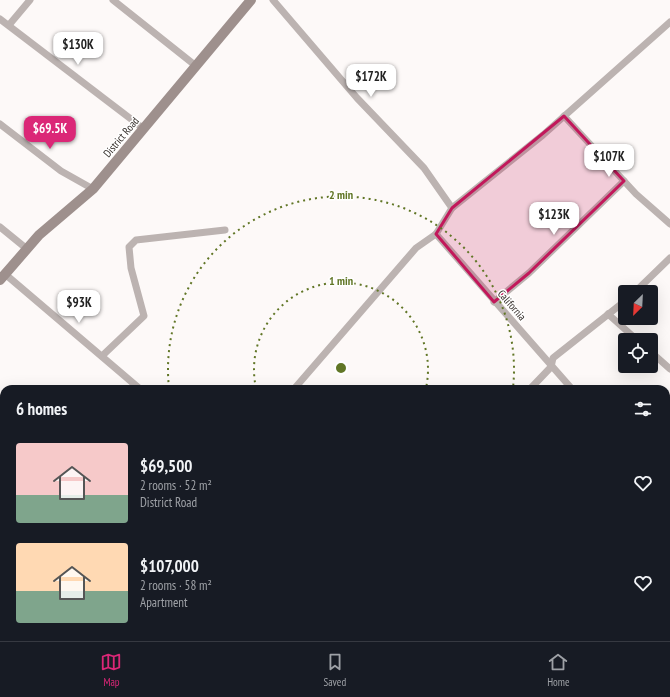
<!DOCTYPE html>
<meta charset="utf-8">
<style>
:root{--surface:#171b24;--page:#242831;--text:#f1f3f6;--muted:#9ea1a6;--line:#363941;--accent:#db2777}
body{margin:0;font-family:"PT Sans Narrow",sans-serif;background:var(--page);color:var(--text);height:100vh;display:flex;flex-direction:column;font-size:15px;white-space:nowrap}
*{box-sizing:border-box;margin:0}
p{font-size:13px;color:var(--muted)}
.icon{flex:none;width:22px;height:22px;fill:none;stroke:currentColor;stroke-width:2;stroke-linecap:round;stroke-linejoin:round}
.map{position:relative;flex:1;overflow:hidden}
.sheet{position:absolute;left:0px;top:385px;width:670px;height:256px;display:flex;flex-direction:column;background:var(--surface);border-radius:12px 12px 0 0;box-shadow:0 4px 16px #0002}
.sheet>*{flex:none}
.needle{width:26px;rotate:204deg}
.fabs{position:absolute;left:618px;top:285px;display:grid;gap:8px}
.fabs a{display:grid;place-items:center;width:40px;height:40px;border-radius:4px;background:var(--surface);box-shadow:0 4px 16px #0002;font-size:20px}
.price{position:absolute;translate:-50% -34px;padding:0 9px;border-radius:8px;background:#fff;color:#222;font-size:13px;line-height:26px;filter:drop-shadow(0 1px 2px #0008)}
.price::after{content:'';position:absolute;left:50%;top:24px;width:12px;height:9px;margin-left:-6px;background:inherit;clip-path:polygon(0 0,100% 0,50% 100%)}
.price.current{background:var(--accent);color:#fff}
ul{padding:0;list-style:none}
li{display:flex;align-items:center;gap:12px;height:100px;padding:0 16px}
li span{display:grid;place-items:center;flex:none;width:112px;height:80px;border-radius:4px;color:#555}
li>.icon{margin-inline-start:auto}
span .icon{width:48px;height:48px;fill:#fffc;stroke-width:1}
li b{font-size:17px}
h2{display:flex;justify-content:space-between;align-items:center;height:48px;padding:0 16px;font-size:17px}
.dock{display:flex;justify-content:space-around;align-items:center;height:56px;border-top:1px solid var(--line);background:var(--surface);font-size:11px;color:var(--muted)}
.dock a{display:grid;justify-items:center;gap:2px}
.dock .current{color:var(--accent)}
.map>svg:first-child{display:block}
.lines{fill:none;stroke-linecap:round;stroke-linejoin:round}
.street{stroke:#bcb3b1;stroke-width:7}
.secondary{stroke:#9e908d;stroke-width:10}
.marked{fill:#c2185b;fill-opacity:0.2;stroke:#c2185b;stroke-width:3;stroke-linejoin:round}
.ring{fill:none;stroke:#617626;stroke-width:2;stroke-dasharray:2 4}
.labels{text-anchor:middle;stroke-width:3;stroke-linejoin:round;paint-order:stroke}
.street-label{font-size:11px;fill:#352e2a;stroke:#fff}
.centre{fill:#617626;stroke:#fff;stroke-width:2}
.ring-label{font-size:12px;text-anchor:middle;font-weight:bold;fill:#617626;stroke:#fff;stroke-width:3;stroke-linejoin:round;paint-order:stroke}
</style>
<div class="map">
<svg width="670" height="641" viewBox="0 0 670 641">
<rect width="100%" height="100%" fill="#fdf9f8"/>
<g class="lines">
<g class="street">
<path d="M113,0L196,66"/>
<path d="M273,0L357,98L424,168L452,208"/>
<path d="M0,19L144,129"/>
<path d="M9,25L30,0"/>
<path d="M564,116L636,194L670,224"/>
<path d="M0,124L61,171L93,189"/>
<path d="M0,227L27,249"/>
<path d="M436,234L572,389"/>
<path d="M5,274L140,389"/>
<path d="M635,292L670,258"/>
<path d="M494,302L529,273L624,181"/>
<path d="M608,314L637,340"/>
<path d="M651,352L670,369"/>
<path d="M102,356L144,316L131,268L129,247L136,240L225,230"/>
<path d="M294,389L416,248L436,234L452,208L543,135L670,22"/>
<path d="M530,389L551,367L553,358L625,301"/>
<path d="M666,490L670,495"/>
<path d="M666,518L670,513"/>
<path d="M0,565L4,567"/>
<path d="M666,631L670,625"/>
<path d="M198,637L209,641"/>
<path d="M389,637L396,641"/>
<path d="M566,637L573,641"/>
<path d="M22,641L24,637"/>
<path d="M321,641L324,637"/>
<path d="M455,641L458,637"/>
<path d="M658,641L661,637"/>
</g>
<path class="secondary" d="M0,280L39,235L93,189L251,0"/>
</g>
<path class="marked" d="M564,116L624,181L529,273L494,302L436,234L452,208Z"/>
<g class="ring">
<path d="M256 388A87 87 0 1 1 426 388"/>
<path d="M169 388A173 173 0 1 1 513 388"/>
</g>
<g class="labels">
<g class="street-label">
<text transform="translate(121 137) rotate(-50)" y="4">District Road</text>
<text transform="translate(512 305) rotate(49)" y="4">California</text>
</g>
</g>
<circle cx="341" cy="368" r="6" class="centre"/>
<g class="ring-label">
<text x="341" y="199">2 min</text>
<text x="341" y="285">1 min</text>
</g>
</svg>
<div class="fabs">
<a><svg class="needle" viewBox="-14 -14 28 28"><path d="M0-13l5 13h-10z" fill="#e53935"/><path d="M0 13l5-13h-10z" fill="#9ea1a6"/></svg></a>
<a><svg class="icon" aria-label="locate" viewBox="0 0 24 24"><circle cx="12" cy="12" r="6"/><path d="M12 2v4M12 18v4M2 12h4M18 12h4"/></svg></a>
</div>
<b class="price" style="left:78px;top:66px">$130K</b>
<b class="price" style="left:371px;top:98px">$172K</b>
<b class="price current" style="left:50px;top:150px">$69.5K</b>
<b class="price" style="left:609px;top:178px">$107K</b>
<b class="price" style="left:554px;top:236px">$123K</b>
<b class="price" style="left:79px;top:324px">$93K</b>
<section class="sheet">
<h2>6 homes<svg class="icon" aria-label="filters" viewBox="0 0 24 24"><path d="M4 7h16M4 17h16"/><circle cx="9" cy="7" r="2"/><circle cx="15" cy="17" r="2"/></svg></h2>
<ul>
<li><span style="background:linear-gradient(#f6c9c9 65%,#7fa58c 0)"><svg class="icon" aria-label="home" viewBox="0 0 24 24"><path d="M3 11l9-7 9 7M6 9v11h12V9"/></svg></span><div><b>$69,500</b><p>2 rooms · 52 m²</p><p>District Road</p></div><svg class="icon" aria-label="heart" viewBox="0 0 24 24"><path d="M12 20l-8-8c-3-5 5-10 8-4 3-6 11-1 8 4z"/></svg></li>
<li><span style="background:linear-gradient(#ffd9b3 60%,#7fa58c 0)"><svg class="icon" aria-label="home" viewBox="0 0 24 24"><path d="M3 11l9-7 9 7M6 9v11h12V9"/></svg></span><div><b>$107,000</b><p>2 rooms · 58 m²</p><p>Apartment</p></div><svg class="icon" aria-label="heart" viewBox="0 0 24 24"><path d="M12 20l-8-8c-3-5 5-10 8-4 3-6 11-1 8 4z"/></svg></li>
</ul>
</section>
</div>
<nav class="dock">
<a class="current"><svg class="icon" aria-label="map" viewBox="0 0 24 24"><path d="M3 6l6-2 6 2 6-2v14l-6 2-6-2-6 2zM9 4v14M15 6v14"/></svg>Map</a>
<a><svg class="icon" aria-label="saved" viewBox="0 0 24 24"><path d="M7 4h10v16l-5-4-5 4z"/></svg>Saved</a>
<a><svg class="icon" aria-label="home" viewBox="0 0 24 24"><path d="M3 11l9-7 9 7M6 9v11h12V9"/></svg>Home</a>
</nav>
